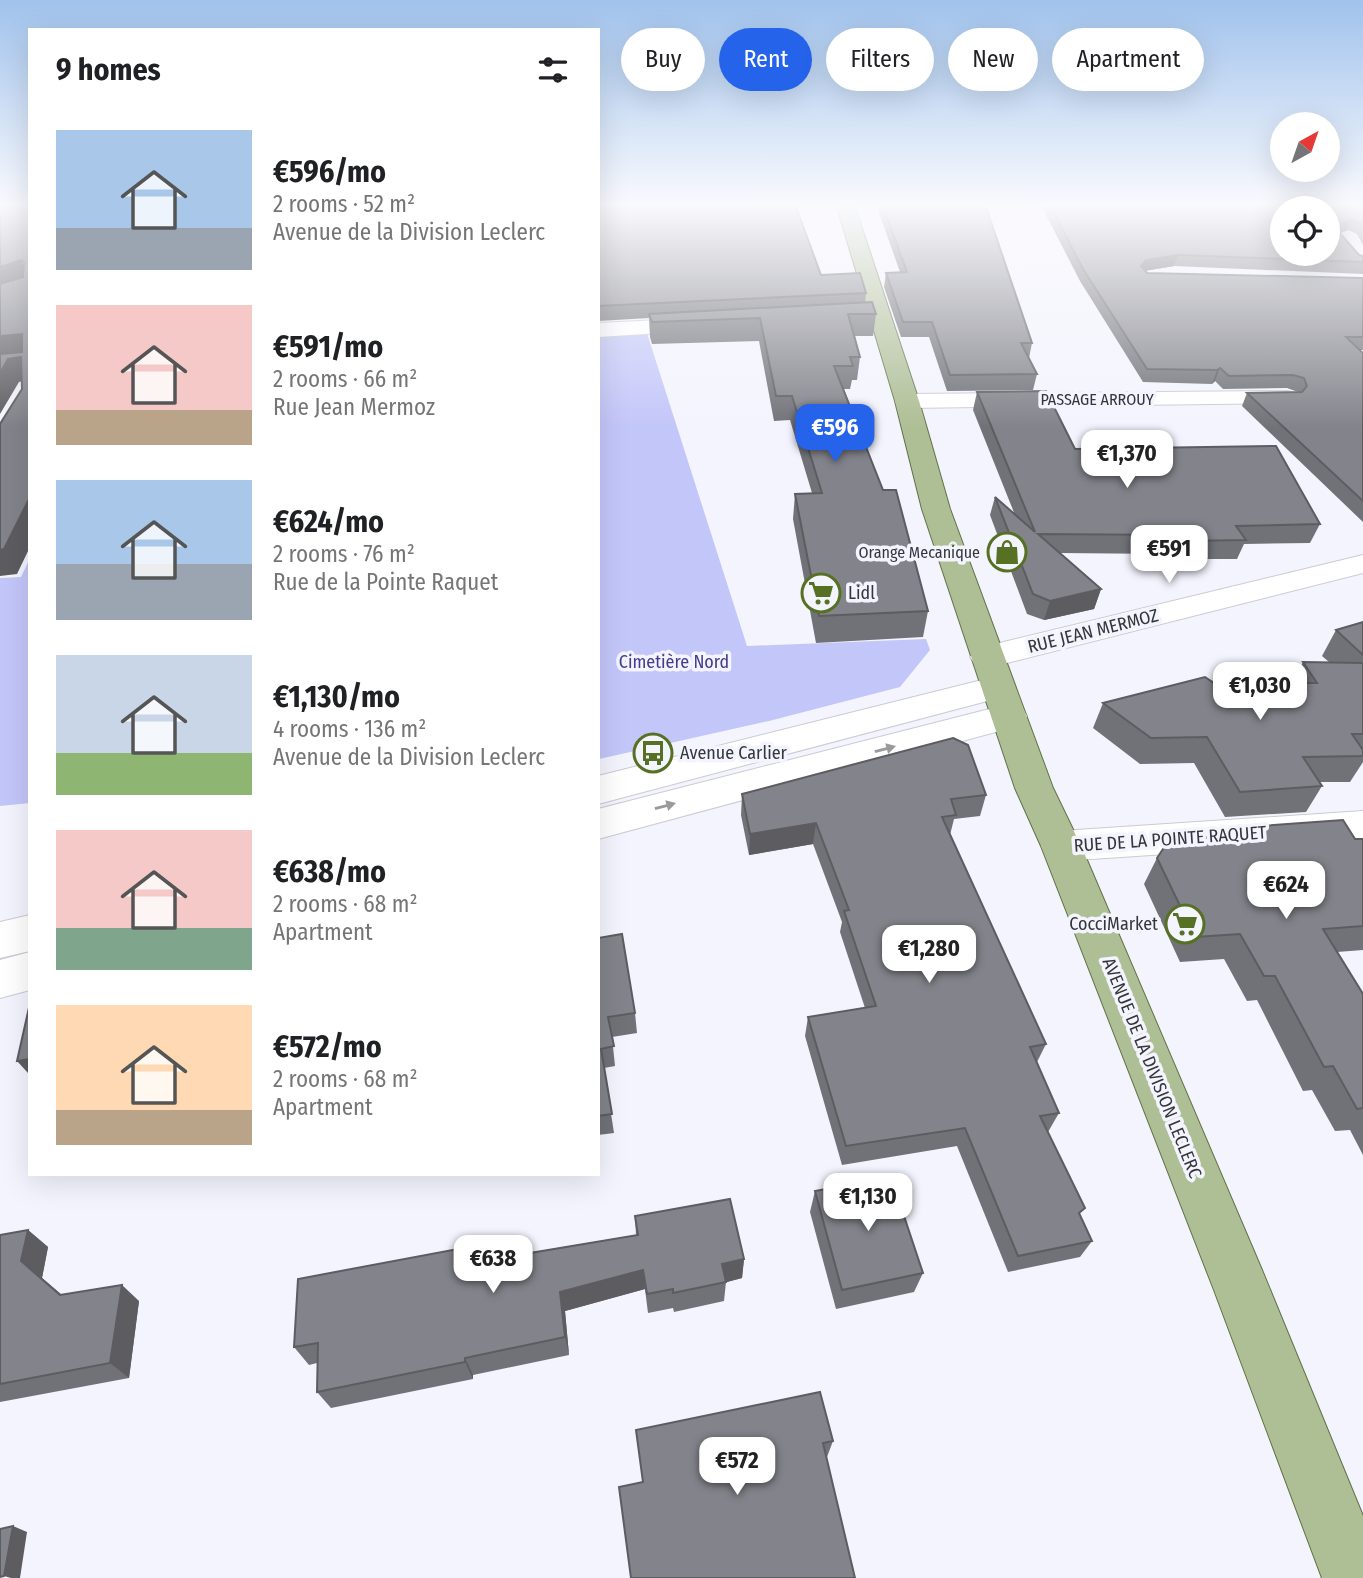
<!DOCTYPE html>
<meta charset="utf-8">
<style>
:root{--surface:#fff;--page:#f6f6f6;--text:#202124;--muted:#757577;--accent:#2563eb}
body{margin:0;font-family:"Fira Sans Condensed",sans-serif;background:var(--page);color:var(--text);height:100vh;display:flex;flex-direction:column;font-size:26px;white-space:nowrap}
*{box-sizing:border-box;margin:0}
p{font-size:23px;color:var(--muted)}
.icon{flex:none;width:38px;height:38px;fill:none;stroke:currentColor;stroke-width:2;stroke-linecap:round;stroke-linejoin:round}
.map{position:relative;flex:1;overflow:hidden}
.drawer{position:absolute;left:28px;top:28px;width:572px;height:1148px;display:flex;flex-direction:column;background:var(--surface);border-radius:0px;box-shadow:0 7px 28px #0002}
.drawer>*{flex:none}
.guide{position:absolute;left:621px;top:28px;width:635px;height:63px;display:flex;gap:14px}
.needle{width:46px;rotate:40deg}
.controls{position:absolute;left:1270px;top:112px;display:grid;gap:14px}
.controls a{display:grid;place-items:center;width:70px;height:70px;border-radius:50%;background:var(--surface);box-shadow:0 7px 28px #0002;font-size:35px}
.price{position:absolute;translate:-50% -60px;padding:0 16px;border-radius:14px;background:#fff;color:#222;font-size:23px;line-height:46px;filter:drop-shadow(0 2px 4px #0008)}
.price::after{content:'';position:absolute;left:50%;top:42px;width:21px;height:16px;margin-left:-10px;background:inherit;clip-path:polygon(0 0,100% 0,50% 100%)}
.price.active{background:var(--accent);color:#fff}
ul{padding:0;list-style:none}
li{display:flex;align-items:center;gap:21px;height:175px;padding:0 28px}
li span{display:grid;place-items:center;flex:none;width:196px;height:140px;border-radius:0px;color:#555}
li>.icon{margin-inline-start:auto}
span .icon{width:84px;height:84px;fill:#fffc;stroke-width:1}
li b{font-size:30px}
h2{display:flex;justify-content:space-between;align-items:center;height:84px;padding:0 28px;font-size:30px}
.tag{padding:0 24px;border-radius:32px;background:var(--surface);box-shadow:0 7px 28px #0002;font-size:24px;line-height:63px}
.tag.active{background:var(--accent);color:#fff}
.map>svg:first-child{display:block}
.green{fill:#c3c6f9}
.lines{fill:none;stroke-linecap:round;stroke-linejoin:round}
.street-casing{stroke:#cacbd3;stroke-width:2}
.primary-casing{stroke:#617247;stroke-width:2}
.street{fill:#fff;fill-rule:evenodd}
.primary{fill:#aebe95;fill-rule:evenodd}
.wall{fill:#717278}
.shaded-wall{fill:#5c5c61}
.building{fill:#83848b;stroke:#5c5c61;stroke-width:2;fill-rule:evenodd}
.oneway{fill:#9a9a9c}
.labels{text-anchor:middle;stroke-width:7;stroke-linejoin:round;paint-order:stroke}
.far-street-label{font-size:16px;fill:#353639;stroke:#f3f4fd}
.far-poi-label{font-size:16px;fill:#353639;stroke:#f3f4fd;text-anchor:end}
.poi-label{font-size:18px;fill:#353639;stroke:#f3f4fd;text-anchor:start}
.street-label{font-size:18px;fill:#353639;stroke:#f3f4fd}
.park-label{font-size:18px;fill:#433d8e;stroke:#f3f4fd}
</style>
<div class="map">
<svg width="1363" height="1578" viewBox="0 0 1363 1578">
<rect width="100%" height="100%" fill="#f3f4fd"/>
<g class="green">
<path d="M646,330L747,646L926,639L930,650L900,687L769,721L599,759V333Z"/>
<path d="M30,558V803L0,806V578L21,577Z"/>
</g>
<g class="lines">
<defs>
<g id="street">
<path d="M701,318L709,320L712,325L709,330L598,337V323Z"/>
<path d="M1287,391L1296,393L1299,398L1296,403L907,408L898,406L895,401L898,396L907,394Z"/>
<path d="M1363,555V573L987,668L975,665L970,657L975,649L987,646Z"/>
<path d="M998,676L1010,679L1015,687L1010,695L598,804V776Z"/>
<path d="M1009,704L1022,707L1027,716L1022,725L598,839V809Z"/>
<path d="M1363,811V841L1061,861L1047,857L1041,846L1047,835L1061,831Z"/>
<path d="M30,915V951L0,958V922Z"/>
<path d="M30,952V990L0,998V960Z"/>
</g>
<path id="primary" d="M837,207H855L919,401L950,509L1053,788L1081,846L1262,1270L1363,1516V1578H1322L1214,1290L1041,846L1015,788L922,509L895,401Z"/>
</defs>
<use href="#street" class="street-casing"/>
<use href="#primary" class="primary-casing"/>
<use href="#street" class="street"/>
<use href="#primary" class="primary"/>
</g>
<g class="wall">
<path d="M598,207H801H796L821,275L866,293L865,303L876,314L873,336H855L860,357L857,380H852L850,389H844L928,611L923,637L816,643L793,519L795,494L812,493L790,420L774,421L759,341L652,344L650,337L649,318L598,321Z"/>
<path d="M857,207H986L1032,343L1029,358L1037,374L1033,390L947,391L929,337H901L884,287L886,273L900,272L877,207Z"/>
<path d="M1042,207H1363V245L1357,234L1348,230L1340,233L1363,262V274L1174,266L1145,271L1147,273L1363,278V350H1360L1363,353V522L1242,406L1247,393L1298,392L1287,388L1223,389L1215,381L1212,384L1143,382L1080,281Z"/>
<path d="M977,392L1075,449L1320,524L1310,543L1244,544L1237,559H1172L1169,554L1059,553L1101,589L1094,609L1044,620L1027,614L990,515L995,497L1015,515L973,410Z"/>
<path d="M1363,622V762L1350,782H1319L1322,786L1306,812L1225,817L1194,763L1140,764L1093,728L1103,703L1214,683H1292L1303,662H1329L1322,656L1336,630Z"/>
<path d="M742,794L986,795L980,816L954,819L950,835L1046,1044L1037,1062L1059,1113L1048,1132L1080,1216L1092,1241L1080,1257L1008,1272L957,1146L842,1165L805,1036L808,1017L865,1008L840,932L842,922L813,844L749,855L741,815Z"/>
<path d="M1260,826L1355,839H1363V950L1337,952L1363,994V1155L1350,1130L1335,1131L1312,1090L1303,1091L1257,1000L1247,1001L1224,959L1180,962L1144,884L1157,858L1255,834Z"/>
<path d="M598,938L635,1013L637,1033L612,1037L615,1066L604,1068L614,1133L598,1135Z"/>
<path d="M815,1191L923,1273L914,1292L836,1309L810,1212Z"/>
<path d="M635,1216L744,1259L742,1278L726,1282L724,1301L674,1312L673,1308L648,1313L645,1289L565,1311L569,1355L473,1375V1379L331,1408L317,1392V1363L309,1365L294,1347L516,1255L636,1235Z"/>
<path d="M28,1230L48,1247L42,1278L61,1294L139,1301L129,1378L0,1402V1235Z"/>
<path d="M636,1430L833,1441L827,1457Z"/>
</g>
<g class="shaded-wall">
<path d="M1353,219L1348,230L1338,234L1342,223Z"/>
<path d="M1178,255L1174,266L1143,271L1141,266L1146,260Z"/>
<path d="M21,260L29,280L0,290V267Z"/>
<path d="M22,334L30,379L19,382L0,414V336Z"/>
<path d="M1220,368L1215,381L1212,384L1217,370Z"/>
<path d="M30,497V547L17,574L0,576V550Z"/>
<path d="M1101,589L1094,609L1044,620L1050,601Z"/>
<path d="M816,823L813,844L749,855L750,834Z"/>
<path d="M30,1059V1073H28L17,1061Z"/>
<path d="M28,1230L48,1247L42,1278L80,1311L21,1261Z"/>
<path d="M511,1239L517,1259L512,1256Z"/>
<path d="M744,1259L742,1278L720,1284L722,1264Z"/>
<path d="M643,1270L645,1289L565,1311L569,1355L565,1337L560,1292Z"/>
<path d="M122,1285L139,1301L129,1378L110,1363Z"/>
<path d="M465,1358L473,1375V1379L465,1362Z"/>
<path d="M13,1526L27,1532L20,1578H11L4,1576Z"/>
</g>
<g class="building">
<path d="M0,207H30V497L4,549L0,550V424L22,389L21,357L8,359L0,373V354L22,352V334L0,336V284L23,277L24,263L21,260L0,267Z"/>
<path d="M598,207H796L821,275L860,273L866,293L598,306Z"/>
<path d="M883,207H986L1032,343H1021L1037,374L950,375L932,322H903L886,273L907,272Z"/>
<path d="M1051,207H1363V226L1361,223L1353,219L1342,223L1338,231L1359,255L1363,256V262L1178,255L1146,260L1141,266L1147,273L1363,278V337H1346L1363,353V501L1247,393L1302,392L1307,386L1304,378L1293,375L1229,376L1220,368L1217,370L1147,369L1083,269ZM1283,208H1328V254H1283Z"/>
<path d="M872,302L876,314H848L860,357H850L853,366H834L883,490H896L928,611L819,616L795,494L822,493L792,396H776L760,318L652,322L649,314Z"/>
<path d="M1046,391L1075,449L1276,446L1320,524L1236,526L1246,540L1180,541L1176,535L1038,534L1101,589L1050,601L1033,594L995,497L1035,532L977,392Z"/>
<path d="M1363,622V655L1336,630Z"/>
<path d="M1303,662L1363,663V734H1352L1363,750V756L1303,757L1322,786L1240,792L1207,737L1151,738L1103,703L1205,677L1214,683H1317Z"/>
<path d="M953,738L968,745L986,795L951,799L956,815L942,817L1046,1044L1030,1047L1059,1113L1040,1116L1085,1208L1079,1213L1092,1241L1018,1256L965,1128L846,1146L808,1017L876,1006L844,911L849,910L816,823L750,834L742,794Z"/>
<path d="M1343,820L1355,839H1363V926L1323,929L1363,994V1108L1357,1109L1333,1066L1324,1067L1275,976H1264L1240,934L1195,937L1157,858L1169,840L1265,833L1260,826Z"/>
<path d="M622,934L635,1013L608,1017L614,1046L601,1049L612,1114L598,1116V938Z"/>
<path d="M30,1003V1059L17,1061Z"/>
<path d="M891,1177L923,1273L842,1290L815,1191Z"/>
<path d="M730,1199L744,1259L722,1264L726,1282L673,1293V1289L647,1294L643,1270L560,1292L565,1337L465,1358V1362L317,1392L318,1343L294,1347L298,1279L511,1239L512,1256L638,1235L635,1216Z"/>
<path d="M28,1230L21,1261L60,1295L122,1285L110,1363L0,1384V1235Z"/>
<path d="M820,1392L833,1441L823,1443L855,1578H631L619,1487L643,1482L636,1430Z"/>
<path d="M13,1526L4,1576L0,1577V1529Z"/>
</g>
<defs><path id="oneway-solid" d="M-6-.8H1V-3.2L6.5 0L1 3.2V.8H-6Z" transform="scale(1.75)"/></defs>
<g class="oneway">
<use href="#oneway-solid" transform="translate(885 749) rotate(-15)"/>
<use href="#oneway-solid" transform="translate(665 806) rotate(-15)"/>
</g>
<linearGradient id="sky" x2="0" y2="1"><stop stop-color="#a0c2ec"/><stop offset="0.48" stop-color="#fafafe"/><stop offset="1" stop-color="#fafafe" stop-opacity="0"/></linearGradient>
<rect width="1363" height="428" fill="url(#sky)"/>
<defs>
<symbol id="shop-ring" viewBox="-11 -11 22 22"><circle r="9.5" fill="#f3f4fd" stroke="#577124" stroke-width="1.5"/><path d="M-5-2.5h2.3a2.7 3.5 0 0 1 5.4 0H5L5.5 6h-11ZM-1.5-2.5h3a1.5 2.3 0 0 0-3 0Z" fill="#577124"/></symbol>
<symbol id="supermarket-ring" viewBox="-11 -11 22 22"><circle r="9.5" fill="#f3f4fd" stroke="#577124" stroke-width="1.5"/><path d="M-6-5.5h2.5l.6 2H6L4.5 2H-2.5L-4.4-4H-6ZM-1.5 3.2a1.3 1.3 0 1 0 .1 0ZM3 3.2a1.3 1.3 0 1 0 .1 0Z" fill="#577124"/></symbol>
<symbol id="bus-ring" viewBox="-11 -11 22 22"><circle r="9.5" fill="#f3f4fd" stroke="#577124" stroke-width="1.5"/><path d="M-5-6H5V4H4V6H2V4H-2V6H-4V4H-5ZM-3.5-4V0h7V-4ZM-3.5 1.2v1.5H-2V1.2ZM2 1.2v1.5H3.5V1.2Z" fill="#577124"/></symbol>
</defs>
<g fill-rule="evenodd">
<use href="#shop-ring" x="985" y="530" width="44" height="44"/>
<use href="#supermarket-ring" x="799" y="571" width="44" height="44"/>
<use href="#bus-ring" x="631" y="731" width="44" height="44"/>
<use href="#supermarket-ring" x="1163" y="902" width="44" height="44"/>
</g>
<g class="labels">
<g class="far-street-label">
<text x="1097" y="405">PASSAGE ARROUY</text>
</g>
<g class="far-poi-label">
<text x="980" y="558">Orange Mecanique</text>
</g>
<g class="poi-label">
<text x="848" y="599">Lidl</text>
<text x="680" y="759">Avenue Carlier</text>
<text x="1158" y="930" text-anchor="end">CocciMarket</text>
</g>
<g class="street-label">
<text transform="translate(1093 631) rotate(-14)" y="6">RUE JEAN MERMOZ</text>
<text transform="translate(1170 839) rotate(-4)" y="6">RUE DE LA POINTE RAQUET</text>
<text transform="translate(1152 1068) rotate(68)" y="6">AVENUE DE LA DIVISION LECLERC</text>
</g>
<g class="park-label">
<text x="674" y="668">Cimetière Nord</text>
</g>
</g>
</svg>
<div class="controls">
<a><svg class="needle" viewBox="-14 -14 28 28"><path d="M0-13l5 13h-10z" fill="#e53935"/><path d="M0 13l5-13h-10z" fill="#757577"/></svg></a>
<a><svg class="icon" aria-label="locate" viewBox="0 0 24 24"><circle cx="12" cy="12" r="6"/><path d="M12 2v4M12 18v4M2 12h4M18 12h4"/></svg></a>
</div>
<b class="price active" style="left:835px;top:464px">€596</b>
<b class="price" style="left:1127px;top:490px">€1,370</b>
<b class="price" style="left:1169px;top:585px">€591</b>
<b class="price" style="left:1260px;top:722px">€1,030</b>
<b class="price" style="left:1286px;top:921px">€624</b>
<b class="price" style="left:929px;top:985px">€1,280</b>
<b class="price" style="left:868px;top:1233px">€1,130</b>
<b class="price" style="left:493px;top:1295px">€638</b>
<b class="price" style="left:737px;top:1497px">€572</b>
<div class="guide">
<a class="tag">Buy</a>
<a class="tag active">Rent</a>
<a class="tag">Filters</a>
<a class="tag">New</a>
<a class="tag">Apartment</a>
</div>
<section class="drawer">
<h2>9 homes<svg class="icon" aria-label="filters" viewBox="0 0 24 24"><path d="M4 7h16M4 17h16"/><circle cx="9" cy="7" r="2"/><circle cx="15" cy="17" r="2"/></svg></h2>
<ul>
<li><span style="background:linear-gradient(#a9c7e8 70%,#9aa5b1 0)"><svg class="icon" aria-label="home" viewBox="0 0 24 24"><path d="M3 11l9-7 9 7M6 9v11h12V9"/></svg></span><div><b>€596/mo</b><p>2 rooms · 52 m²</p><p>Avenue de la Division Leclerc</p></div></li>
<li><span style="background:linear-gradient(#f6c9c9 75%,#b9a48a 0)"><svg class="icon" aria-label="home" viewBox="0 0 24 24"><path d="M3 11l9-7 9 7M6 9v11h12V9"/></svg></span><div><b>€591/mo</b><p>2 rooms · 66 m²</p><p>Rue Jean Mermoz</p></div></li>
<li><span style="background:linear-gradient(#a9c7e8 60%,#9aa5b1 0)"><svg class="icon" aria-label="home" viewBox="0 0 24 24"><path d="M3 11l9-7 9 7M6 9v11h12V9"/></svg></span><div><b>€624/mo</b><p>2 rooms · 76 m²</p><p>Rue de la Pointe Raquet</p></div></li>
<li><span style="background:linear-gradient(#c9d6e8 70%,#8fb573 0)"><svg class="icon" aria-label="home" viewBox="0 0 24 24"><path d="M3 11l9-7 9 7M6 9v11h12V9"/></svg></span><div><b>€1,130/mo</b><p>4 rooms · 136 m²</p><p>Avenue de la Division Leclerc</p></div></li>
<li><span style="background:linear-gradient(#f6c9c9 70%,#7fa58c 0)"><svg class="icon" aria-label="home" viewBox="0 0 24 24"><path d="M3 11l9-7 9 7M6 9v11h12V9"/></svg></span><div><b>€638/mo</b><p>2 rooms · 68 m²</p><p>Apartment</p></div></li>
<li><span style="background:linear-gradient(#ffd9b3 75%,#b9a48a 0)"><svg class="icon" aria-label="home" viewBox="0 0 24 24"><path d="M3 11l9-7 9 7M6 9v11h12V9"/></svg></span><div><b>€572/mo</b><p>2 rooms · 68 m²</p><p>Apartment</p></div></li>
</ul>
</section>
</div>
